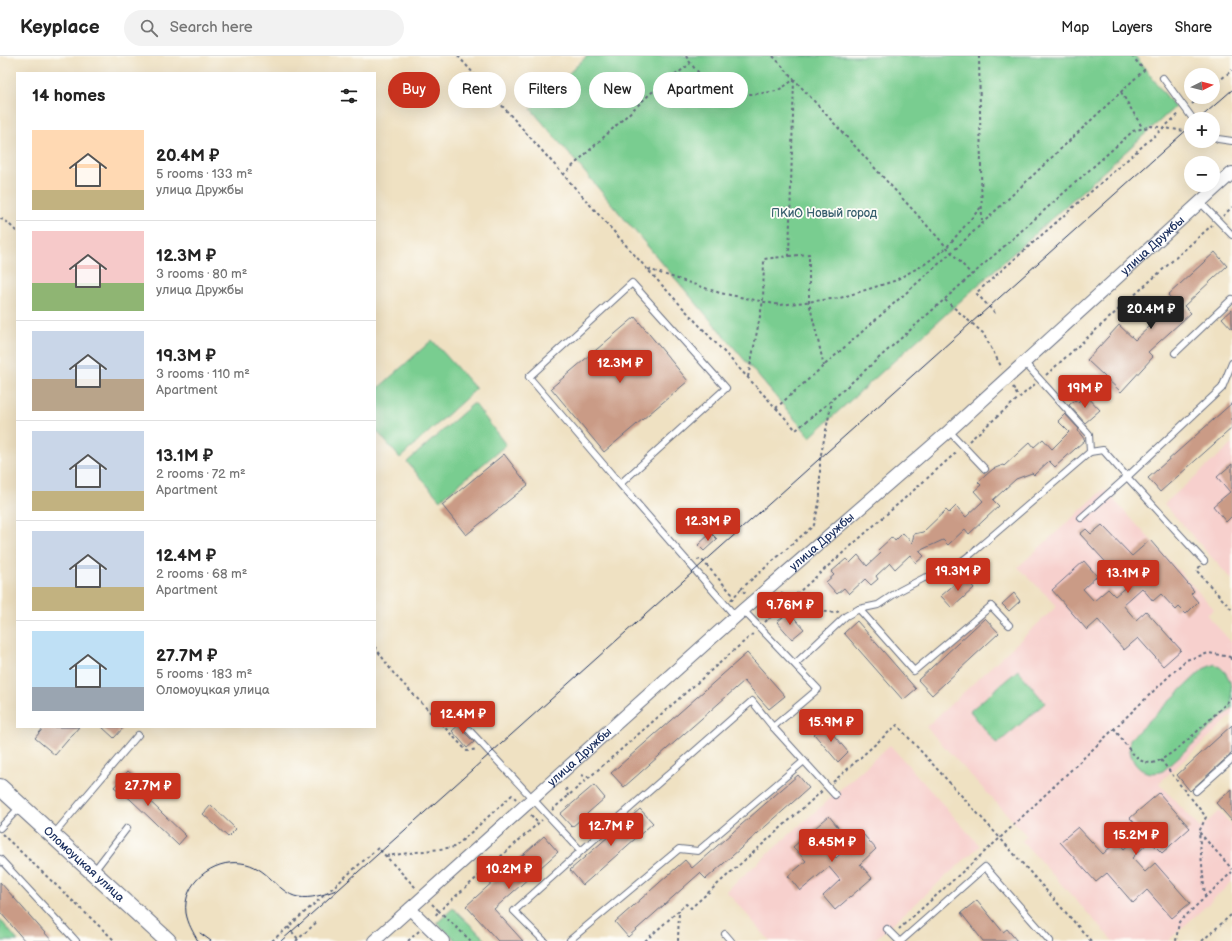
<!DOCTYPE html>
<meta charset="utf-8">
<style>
:root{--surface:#fff;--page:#f2f2f2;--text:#222;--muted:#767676;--line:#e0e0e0;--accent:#c8321e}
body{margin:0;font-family:"Balsamiq Sans",sans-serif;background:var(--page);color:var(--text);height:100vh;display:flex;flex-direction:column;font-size:15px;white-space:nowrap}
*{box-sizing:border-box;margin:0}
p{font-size:13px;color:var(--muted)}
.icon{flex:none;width:22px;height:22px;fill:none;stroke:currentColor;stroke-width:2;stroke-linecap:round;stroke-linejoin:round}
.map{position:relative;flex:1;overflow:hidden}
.details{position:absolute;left:16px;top:16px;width:360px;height:656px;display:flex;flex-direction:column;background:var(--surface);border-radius:0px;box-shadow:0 4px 16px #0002}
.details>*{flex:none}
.guide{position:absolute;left:388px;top:16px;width:380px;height:36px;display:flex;gap:8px}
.needle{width:26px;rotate:84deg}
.tools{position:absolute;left:1184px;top:12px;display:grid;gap:8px}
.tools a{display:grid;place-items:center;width:36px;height:36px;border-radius:50%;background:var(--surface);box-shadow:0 4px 16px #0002;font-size:20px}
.price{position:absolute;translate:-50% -34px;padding:0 9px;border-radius:4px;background:var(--accent);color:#fff;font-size:13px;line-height:26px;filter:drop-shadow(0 1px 2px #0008)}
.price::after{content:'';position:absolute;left:50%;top:24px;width:12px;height:9px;margin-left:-6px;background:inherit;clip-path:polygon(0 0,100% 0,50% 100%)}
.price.active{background:#222;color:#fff}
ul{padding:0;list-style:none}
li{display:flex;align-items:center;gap:12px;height:100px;padding:0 16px}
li+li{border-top:1px solid var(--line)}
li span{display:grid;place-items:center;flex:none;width:112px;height:80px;border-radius:0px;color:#555}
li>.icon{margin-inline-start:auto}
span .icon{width:48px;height:48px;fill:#fffc;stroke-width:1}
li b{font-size:17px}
h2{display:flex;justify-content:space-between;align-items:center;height:48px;padding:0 16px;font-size:17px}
.chip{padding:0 14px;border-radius:18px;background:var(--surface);box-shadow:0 4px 16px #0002;font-size:14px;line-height:36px}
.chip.active{background:var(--accent);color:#fff}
header{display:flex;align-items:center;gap:24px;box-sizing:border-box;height:56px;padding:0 20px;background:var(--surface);border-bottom:1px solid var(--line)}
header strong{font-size:19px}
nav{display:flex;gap:22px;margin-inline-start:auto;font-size:14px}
.search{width:280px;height:36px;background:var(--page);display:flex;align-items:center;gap:10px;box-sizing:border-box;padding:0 14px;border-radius:22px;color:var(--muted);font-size:15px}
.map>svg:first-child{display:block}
.built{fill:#f7d0cd}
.green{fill:#79cd90;stroke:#4a7e77}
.building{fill:#ca9b86}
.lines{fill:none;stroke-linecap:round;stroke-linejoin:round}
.service-casing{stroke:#656d81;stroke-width:8}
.minor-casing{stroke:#656d81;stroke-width:14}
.tertiary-casing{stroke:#656d81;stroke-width:18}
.path{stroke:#656d81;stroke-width:2;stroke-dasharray:3 3;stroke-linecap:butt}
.service{stroke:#fff;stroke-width:6}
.minor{stroke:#fff;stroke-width:12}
.tertiary{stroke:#fff;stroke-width:16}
.tram{stroke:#1b2f5e;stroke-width:1}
.labels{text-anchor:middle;stroke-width:3.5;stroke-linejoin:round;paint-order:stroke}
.park-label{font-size:12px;fill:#375e6d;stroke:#fdfcf7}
.street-label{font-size:12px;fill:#1b2f5e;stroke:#fdfcf7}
</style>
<header>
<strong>Keyplace</strong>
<div class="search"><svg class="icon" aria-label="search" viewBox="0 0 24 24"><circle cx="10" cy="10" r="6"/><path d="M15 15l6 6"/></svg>Search here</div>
<nav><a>Map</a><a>Layers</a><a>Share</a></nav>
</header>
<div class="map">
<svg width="1232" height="885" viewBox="0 0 1232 885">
<rect width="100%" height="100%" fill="#fdfcf7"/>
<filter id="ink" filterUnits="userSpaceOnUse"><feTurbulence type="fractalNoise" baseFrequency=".025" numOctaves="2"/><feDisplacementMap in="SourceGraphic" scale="8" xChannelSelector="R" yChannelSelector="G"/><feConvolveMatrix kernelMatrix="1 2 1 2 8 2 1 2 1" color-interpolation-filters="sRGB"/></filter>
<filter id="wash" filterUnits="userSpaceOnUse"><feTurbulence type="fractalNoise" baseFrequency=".012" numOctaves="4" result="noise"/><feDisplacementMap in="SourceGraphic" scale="16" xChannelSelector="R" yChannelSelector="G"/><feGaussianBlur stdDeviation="0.9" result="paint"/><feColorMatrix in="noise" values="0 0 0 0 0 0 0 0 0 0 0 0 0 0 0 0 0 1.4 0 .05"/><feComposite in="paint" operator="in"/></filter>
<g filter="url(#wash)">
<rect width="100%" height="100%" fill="#efe1c2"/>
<g class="built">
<path d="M1232,388V524L1164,448Z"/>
<path d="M1104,433L1214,553L1207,559L1232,587V660L1159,727L1200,772L1219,755L1232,769V826L1168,885H1113L1022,785L1027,780L926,671L1057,550L1018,511Z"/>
<path d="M890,689L980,790L873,885H770L726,835Z"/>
</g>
<g class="green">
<path d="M587,0H1135L1175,51L810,381L531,53Z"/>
<path d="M432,284L476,333L400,402L375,373V335Z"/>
<path d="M474,347L506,389L440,444L407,406Z"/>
<path d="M1215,608C1232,617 1232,632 1232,652L1163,715C1140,723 1127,704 1130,683L1203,613Z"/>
<path d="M1018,614L1045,647L997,688L970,655Z"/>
<path d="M453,852L487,885H457L437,867Z"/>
<path d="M0,863L18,885H0Z"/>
</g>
<g id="blocks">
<g class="building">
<path d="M1215,196L1227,210L1184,250L1191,257L1148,296L1153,301L1121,336L1087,304L1119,269L1135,284L1175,247L1168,239Z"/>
<path d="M1232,253V273L1222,262Z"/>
<path d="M635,261L688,325L604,396L551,332Z"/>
<path d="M1086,339L1100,354L1085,367L1069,349L1075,344L1078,346Z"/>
<path d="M1232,347V372L1160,436L1148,422Z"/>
<path d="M1065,358L1079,373L1078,375L1085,384L1055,411L1049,405L1034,419L1032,417L1016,423L993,444L999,450L969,478L965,473L948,489L943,484L919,495L924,500L916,507L910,499L895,513L890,507L876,520L878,523L871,529L865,523L849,538L844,532L837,538L826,526L834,519L831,516L846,503L850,507L858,499L867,510L881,497L878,494L892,481L895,485L903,477L912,487L914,478L923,476L946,454L949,457L956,450L966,461L983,445L974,435L981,429L978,426L993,413L1003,409L1004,410L1030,386L1034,391L1043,383L1052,393L1069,376L1058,365Z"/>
<path d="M504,398L528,429L466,479L442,449Z"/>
<path d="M1232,408V460L1226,466L1213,450L1230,436L1217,421Z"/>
<path d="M1102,469L1132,500L1150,484L1194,535L1191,538L1198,546L1186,558L1179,551L1176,554L1161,538L1153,545L1142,532L1123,549L1136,564L1146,555L1181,594L1163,610L1138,582L1124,594L1098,564L1087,574L1052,534L1084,505L1097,520L1083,533L1094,545L1108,533L1115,540L1134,524L1120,508L1113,514L1080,478L1086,473L1091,478Z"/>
<path d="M711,477L717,483L704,495L698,489Z"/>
<path d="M964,520L974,532L952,552L941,540Z"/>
<path d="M1014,537L1020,545L1009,555L1002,548Z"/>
<path d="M789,556L804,573L792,583L777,566Z"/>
<path d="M985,562L999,577L932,639L918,624Z"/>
<path d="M857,565L916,633L903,644L844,577Z"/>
<path d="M747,597L785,640L769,653L744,625L624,731L611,717Z"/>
<path d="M462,666L466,670L465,677L474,686L467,692L452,675Z"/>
<path d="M825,669L848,696L838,706L814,678Z"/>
<path d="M1232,669V697L1190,735L1177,719Z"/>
<path d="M44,671H79L55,699L35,682Z"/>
<path d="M102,671H124L114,682Z"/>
<path d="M128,715L143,728L138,734L186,780L178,789L130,743L114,731Z"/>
<path d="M798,719L809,732L706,823L700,817L628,881L615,866L685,804L692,812Z"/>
<path d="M594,729L605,742L572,771L560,758Z"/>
<path d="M1232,733V765L1216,747Z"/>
<path d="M1159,737L1190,772L1162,797L1150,785L1132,802L1145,816L1155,807L1190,847L1172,862L1147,834L1133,847L1107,817L1096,826L1060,786L1078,771L1103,798L1117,785L1124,793L1143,776L1130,762Z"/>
<path d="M211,749L236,773L228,781L203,758Z"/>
<path d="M640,753L653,767L583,829L570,814Z"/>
<path d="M829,760L841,775L825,789L836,802L863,778L876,793L860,808L872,822L835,854L823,840L840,824L829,811L800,835L788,820L806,805L793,791Z"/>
<path d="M544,780L558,796L494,853L523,885H498L466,850Z"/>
<path d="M0,826L52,885H25L0,856Z"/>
<path d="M977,844L1003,876L1007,873L1017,885H983L961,857Z"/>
</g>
</g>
</g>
<g filter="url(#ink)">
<use href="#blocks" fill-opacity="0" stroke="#656d81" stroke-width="1"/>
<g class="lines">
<defs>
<g id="service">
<path d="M1163,22L1193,63"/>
<path d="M1213,79L1218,83L1232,85"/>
<path d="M1200,146L1232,179"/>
<path d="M1175,297L1232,243"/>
<path d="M1024,306L1089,378L1090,396"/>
<path d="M949,375L985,413"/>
<path d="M620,428L529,321L632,227L726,332L620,428L736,561"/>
<path d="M1081,462L1127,421L1204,505"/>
<path d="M859,553L914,615L991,550L1009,569"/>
<path d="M795,608L846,560L859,553L878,549L899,535L924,522L948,516L971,498L1090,396L1103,394L1127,421L1222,332L1232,307"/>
<path d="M773,671L835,739"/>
<path d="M469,674L581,795L752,645L773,671L818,633L743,554"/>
<path d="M1196,735L1232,703"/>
<path d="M0,772L21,750"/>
<path d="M54,778L138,679"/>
<path d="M0,803L76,885"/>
<path d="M94,815L127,772"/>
<path d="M887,873L899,885"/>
<path d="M725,878L731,885"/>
<path d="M570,884L679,793L698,795L804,705"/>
<path d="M544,885L514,855L581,795"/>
<path d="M901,885L985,811L1050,885"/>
</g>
<g id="minor">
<path d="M410,853L443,885"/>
<path id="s1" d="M374,885L743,554L949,375L1232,117"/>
</g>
<g id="tertiary">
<path id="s2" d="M0,731L168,885"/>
</g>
</defs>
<use href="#service" class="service-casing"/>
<use href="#minor" class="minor-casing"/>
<use href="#tertiary" class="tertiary-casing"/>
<g class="path">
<path d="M458,0L647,213L776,352L951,197L1144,14L1132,0"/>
<path d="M686,0C695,16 712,31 730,37C737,40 768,37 776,35C783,32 788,28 794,23"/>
<path d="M773,0L972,219"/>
<path d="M979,0L982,167"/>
<path d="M1213,30L1232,14"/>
<path d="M1121,36L1142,71"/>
<path d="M1192,48L1200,41"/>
<path d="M563,119L651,37L690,8"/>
<path d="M1223,160L1232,151"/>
<path d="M0,163L5,164L17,176"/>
<path d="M789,200L809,198V246L824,310"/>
<path d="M648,213L720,237L780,249L840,242L894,225L925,208L946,192L982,150"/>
<path d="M945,244L983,277L1002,312"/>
<path d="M995,257L976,237L1179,58"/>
<path d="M1046,319L1212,169"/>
<path d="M748,321L763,245L764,203L789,200L794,23"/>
<path d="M1013,331L1018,341"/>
<path d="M776,352L796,374L832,344L1133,75L1152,70L1191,76"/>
<path d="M969,385L1035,328"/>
<path d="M697,504L701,503L734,540"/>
<path d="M1200,510L1197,515L1232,554"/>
<path d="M741,533L814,469L820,443V403L832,345"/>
<path d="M781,536L788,545"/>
<path d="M731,544L741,533L746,538"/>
<path d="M769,546L777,555"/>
<path d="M783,550L835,557L839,555"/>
<path d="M760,554L769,563"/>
<path d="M765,566L958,395"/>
<path d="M375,591L394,618L467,695L477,693"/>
<path d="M1230,601L1232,605"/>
<path d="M1114,672C1120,681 1133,701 1142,705C1145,706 1149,707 1151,707C1168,707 1220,654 1232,641"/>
<path d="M1161,704L1188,739"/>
<path d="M581,719L589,721"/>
<path d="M833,726L897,669L1000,782L899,873"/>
<path d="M566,732L568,740"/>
<path d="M1191,742L1206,761L1199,776"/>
<path d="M552,754L755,576"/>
<path d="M531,759L538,767"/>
<path d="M2,778L115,885"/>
<path d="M386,800L455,791L512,739L516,743"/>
<path d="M1205,841L1199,776L1232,813"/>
<path d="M432,848L439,855L434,861"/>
<path d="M288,871L298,883"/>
<path d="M272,885L378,792L416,832"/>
<path d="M296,885L318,865"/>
<path d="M408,885L419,875"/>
<path d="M471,885L439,855L542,764"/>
<path d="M645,885L686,848L691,852L822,735"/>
<path d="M678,885L679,854"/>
<path d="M1091,885L1000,782L1186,604L1209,597L1230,601L1232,599"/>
<path d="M1176,885L1179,866L1232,816"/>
<path d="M1202,885L1232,858"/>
</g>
<use href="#service" class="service"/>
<use href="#minor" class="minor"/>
<use href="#tertiary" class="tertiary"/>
<g class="tram">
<path d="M1199,63L1232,34"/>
<path d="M200,877L211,885"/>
<path d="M198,885C193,876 188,868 186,857C182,827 213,803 241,807C268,810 277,837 298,841C310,843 324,839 336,834"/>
<path d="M281,885L1191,70"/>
</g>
</g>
</g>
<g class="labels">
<g class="park-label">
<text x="824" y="161">ПКиО Новый город</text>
</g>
<g class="street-label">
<text dy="4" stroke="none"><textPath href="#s1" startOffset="1044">улица Дружбы</textPath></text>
<text dy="4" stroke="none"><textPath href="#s1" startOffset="600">улица Дружбы</textPath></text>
<text dy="4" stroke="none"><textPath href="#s1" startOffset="276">улица Дружбы</textPath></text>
<text dy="4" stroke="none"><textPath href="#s2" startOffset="114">Оломоуцкая улица</textPath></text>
</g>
</g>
</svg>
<div class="tools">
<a><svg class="needle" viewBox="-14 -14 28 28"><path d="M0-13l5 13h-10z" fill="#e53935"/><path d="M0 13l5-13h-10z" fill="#767676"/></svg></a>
<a>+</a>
<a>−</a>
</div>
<b class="price active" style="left:1151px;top:274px">20.4M ₽</b>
<b class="price" style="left:620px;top:328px">12.3M ₽</b>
<b class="price" style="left:1085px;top:353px">19M ₽</b>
<b class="price" style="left:708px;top:486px">12.3M ₽</b>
<b class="price" style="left:958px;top:536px">19.3M ₽</b>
<b class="price" style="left:1128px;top:538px">13.1M ₽</b>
<b class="price" style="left:790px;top:570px">9.76M ₽</b>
<b class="price" style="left:463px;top:679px">12.4M ₽</b>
<b class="price" style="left:831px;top:687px">15.9M ₽</b>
<b class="price" style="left:148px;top:751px">27.7M ₽</b>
<b class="price" style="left:611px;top:791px">12.7M ₽</b>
<b class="price" style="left:1136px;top:800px">15.2M ₽</b>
<b class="price" style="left:832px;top:807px">8.45M ₽</b>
<b class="price" style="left:509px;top:834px">10.2M ₽</b>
<div class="guide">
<a class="chip active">Buy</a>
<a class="chip">Rent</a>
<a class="chip">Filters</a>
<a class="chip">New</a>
<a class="chip">Apartment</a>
</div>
<section class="details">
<h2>14 homes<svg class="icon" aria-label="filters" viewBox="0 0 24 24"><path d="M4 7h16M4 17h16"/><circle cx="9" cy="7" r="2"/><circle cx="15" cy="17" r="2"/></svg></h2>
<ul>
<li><span style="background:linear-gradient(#ffd9b3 75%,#c2b280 0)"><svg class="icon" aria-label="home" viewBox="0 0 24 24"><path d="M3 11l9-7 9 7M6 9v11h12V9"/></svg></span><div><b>20.4M ₽</b><p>5 rooms · 133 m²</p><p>улица Дружбы</p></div></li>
<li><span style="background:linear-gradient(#f6c9c9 65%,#8fb573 0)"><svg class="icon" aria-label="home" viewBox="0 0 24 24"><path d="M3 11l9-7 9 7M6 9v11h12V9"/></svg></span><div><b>12.3M ₽</b><p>3 rooms · 80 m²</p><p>улица Дружбы</p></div></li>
<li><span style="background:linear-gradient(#c9d6e8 60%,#b9a48a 0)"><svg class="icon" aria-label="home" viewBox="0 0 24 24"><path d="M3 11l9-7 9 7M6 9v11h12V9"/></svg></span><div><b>19.3M ₽</b><p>3 rooms · 110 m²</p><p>Apartment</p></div></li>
<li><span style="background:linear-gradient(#c9d6e8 75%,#c2b280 0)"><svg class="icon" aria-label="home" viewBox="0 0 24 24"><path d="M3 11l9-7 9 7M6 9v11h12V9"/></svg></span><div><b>13.1M ₽</b><p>2 rooms · 72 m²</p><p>Apartment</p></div></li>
<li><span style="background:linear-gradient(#c9d6e8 70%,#c2b280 0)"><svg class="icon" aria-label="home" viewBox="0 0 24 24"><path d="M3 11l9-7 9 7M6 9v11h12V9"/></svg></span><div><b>12.4M ₽</b><p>2 rooms · 68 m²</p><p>Apartment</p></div></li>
<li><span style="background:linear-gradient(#bfe0f5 70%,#9aa5b1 0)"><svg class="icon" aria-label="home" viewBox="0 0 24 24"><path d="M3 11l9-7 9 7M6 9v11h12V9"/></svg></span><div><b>27.7M ₽</b><p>5 rooms · 183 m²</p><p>Оломоуцкая улица</p></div></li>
</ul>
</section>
</div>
